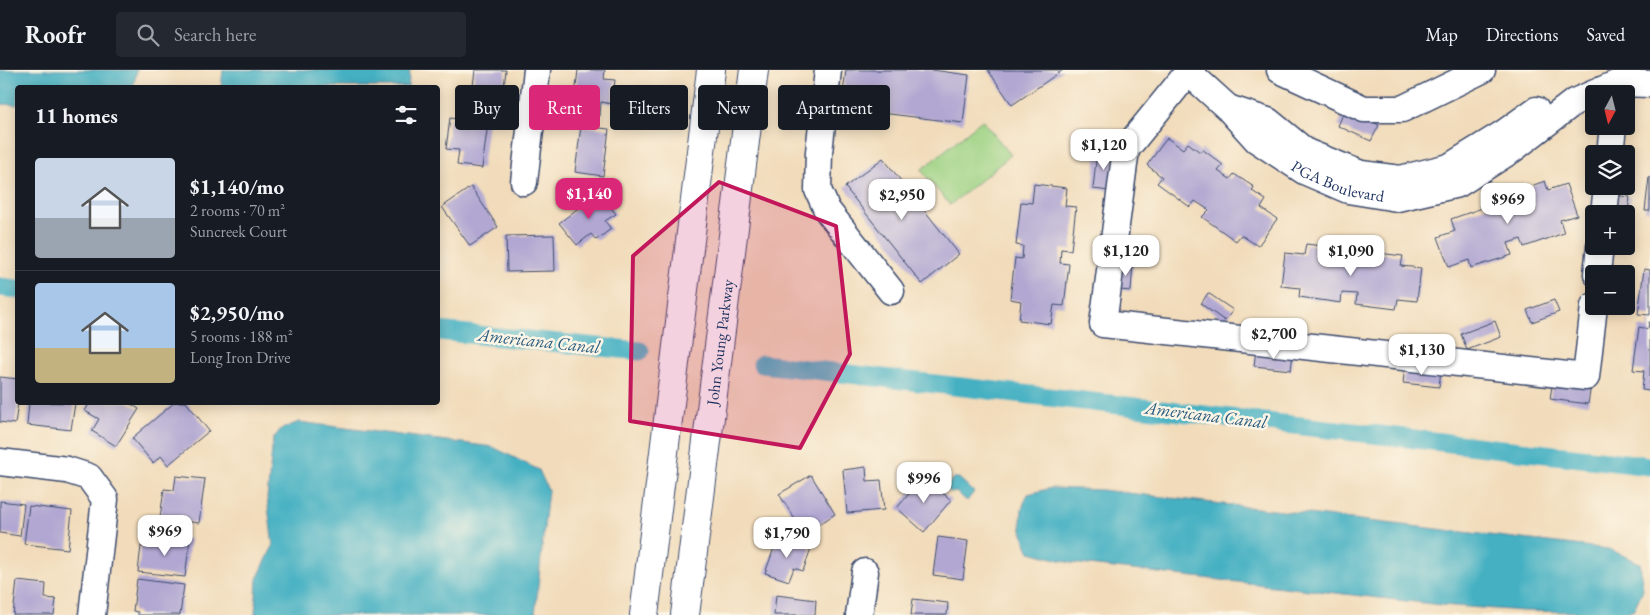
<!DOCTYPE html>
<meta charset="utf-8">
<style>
:root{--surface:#171b24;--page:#242831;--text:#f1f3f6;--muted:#9ea1a6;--line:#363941;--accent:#db2777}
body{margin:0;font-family:"EB Garamond",serif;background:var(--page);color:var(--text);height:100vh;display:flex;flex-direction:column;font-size:19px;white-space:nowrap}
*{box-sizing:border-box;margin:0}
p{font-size:16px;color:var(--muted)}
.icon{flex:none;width:28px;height:28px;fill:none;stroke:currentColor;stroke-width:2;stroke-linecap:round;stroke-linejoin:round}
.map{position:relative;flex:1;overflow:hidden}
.details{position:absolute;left:15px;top:15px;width:425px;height:320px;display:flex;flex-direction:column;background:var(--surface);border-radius:5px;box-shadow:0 2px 12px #0003}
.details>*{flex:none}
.banner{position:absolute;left:455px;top:15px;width:475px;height:45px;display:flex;gap:10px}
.needle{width:32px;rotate:187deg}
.fabs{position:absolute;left:1585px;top:15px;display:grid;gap:10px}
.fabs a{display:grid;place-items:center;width:50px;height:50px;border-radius:5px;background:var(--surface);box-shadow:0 2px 12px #0003;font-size:25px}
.price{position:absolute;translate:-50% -42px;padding:0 11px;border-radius:10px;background:#fff;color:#222;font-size:16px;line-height:32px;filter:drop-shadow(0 1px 2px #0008)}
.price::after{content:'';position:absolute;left:50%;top:30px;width:15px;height:11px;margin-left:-8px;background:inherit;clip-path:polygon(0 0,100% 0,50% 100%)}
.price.selected{background:var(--accent);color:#fff}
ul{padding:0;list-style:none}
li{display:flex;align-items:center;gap:15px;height:125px;padding:0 20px}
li+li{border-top:1px solid var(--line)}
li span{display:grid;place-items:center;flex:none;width:140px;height:100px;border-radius:5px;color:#555}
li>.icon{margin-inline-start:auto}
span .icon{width:60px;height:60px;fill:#fffc;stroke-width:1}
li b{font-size:21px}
h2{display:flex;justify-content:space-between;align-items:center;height:60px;padding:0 20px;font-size:21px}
.tag{padding:0 18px;border-radius:5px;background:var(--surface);box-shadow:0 2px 12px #0003;font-size:18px;line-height:45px}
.tag.selected{background:var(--accent);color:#fff}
header{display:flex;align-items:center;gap:30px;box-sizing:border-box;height:70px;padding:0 25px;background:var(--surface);border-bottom:1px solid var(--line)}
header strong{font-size:24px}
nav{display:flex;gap:28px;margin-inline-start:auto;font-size:18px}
.search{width:350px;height:45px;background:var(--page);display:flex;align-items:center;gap:12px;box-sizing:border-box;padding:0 18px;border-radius:5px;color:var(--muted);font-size:19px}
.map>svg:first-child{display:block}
.green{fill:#9dd283;stroke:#5c8070}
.water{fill:#44b0c2;stroke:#307090}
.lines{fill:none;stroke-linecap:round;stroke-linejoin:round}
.canal{stroke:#44b0c2;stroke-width:19}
.building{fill:#b1a7d2}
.minor-casing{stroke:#3b496c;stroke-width:29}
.highway-casing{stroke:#3b496c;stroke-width:30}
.minor{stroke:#fff;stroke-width:26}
.highway{stroke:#fff;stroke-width:28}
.marked{fill:#c2185b;fill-opacity:0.2;stroke:#c2185b;stroke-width:4;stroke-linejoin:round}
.labels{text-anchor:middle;stroke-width:5;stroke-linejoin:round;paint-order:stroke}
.street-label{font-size:16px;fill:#1b2f5e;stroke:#fcf5e5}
.water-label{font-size:18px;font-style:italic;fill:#295c81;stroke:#fcf5e5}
</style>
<header>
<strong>Roofr</strong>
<div class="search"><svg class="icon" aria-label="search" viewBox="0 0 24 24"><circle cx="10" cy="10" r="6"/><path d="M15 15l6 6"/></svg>Search here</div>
<nav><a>Map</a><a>Directions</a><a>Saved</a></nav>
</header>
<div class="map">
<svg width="1650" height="545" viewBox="0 0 1650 545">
<rect width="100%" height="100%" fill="#fcf5e5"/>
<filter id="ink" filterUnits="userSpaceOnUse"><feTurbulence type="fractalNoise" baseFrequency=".02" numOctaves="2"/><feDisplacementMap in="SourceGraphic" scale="10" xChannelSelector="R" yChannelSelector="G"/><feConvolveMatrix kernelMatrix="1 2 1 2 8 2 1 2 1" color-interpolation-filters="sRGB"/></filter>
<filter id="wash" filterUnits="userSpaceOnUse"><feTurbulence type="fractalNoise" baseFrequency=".0096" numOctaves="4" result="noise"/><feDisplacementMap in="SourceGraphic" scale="20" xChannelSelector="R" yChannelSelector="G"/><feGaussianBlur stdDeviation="1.12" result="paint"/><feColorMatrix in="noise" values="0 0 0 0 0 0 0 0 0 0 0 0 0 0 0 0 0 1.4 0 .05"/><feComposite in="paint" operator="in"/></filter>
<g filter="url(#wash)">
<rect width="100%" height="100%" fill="#f1dbba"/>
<path class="green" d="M982,50L1011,85L950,135L921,100Z"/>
<g class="water">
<path d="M0,0H137L133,17L18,18L17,35L0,34Z"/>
<path d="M223,0H410L408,17H221Z"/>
<path d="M299,352L493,377L539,400L548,420L535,545H255L257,509L273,476L267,428L273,369L281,359Z"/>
<path d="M954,408H959L974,422L967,431L956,422L952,423L948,420L947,416Z"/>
<path d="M1051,418L1102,420L1609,479L1640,493L1643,519L1634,539L1619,545H1597L1580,542L1523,541L1441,535L1071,493L1030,482C1020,462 1017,445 1028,424Z"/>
</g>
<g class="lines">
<g class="canal">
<path d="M0,217L18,219"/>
<path d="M438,261L640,281"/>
<path d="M762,294L1650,396"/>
</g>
</g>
<g id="blocks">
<g class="building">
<path d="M475,0H506L501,43L470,40Z"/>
<path d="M578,0H605L604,9L615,10L612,34L601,32L600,46L573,43Z"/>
<path d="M846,0H932L969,5L963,53L841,38Z"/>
<path d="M988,0H1063L1012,35Z"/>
<path d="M1345,39L1379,55L1371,71L1338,56Z"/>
<path d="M450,48L488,53L482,98L457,95L459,80L446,79Z"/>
<path d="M581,56L609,59L603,106L575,102Z"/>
<path d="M1167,68L1183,79L1188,73L1200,82L1202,79L1223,95L1218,101L1230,109L1234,104L1254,117L1252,121L1266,130L1261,138L1277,149L1258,176L1241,165L1236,171L1202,147L1209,140L1195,131L1190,137L1157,113L1162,107L1147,95Z"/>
<path d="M1097,81L1115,83L1110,121L1093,119Z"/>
<path d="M883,88L959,184L922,214L845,117Z"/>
<path d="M1649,107L1650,108V141H1645Z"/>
<path d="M1545,111L1548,120L1566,114L1577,145L1560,150L1564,163L1524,177L1521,169L1508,173L1512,185L1471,198L1469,190L1449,197L1438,167L1455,161L1451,149L1502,131L1500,127Z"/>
<path d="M1034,114L1067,118L1065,136L1076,137L1071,180L1061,179L1060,193L1069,194L1064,236L1054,235L1051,254L1019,250L1021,231L1010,229L1015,188L1022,189L1023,176L1016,175L1021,132L1032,133Z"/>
<path d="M471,117L498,157L470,176L442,137Z"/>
<path d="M599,122L616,144L605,151L611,159L596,170L591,164L577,175L559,153Z"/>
<path d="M1613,125L1630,127L1627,149H1626V144H1611Z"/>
<path d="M554,165L555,201L507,202L506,166Z"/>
<path d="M1306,174L1347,179L1346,185L1361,187L1362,181L1403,186L1401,196L1421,198L1417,231L1398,229L1396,239L1356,234L1357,224L1342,223L1341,233L1299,227L1300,218L1281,216L1285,183L1304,185Z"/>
<path d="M1122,193H1133L1131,221L1119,220Z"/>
<path d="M1644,199L1650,200V245L1638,244Z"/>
<path d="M1208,223L1233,240L1225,251L1201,234Z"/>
<path d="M1554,230L1559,242L1532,252L1527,240Z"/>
<path d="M1495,251L1501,267L1467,280L1461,264Z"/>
<path d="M1649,252H1650V321L1642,320L1644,301L1633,300L1639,257L1648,259Z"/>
<path d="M1256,279L1293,283L1291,300L1254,296Z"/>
<path d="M1405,295L1441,300L1439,317L1403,313Z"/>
<path d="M0,307L18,309V333L15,354L0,352Z"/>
<path d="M1553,310L1591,315L1588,334L1550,329Z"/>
<path d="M29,332L75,333L71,360L27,355Z"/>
<path d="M90,332H128L139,339L116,376L92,361L99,349L85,341Z"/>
<path d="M175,332H186L209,361L168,395L161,386L153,393L132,368Z"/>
<path d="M866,397L867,411L881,410L884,440L847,443L843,400Z"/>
<path d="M811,405L835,444L804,464L779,424Z"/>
<path d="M176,406L205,409L199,453L160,448L164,419L174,420Z"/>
<path d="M923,407L951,430L924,462L897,438Z"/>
<path d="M0,431L24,434L20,466L0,463Z"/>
<path d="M29,436L72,441L68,479L24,474Z"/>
<path d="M156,465L190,469L185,507L138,502L141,476L154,478Z"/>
<path d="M778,467L811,478L803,501L794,498L789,511L765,503Z"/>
<path d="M938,467L968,471L963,509L933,505Z"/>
<path d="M137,509L184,515L180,545H138V542L133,541Z"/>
<path d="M17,511L46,514L45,528L56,529L54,545H13Z"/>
<path d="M776,525L816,530L815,545H774Z"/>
<path d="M913,529L948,533L947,545H911Z"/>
</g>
</g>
</g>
<g filter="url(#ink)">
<use href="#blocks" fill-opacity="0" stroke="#3b496c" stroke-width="1"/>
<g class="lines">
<defs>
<g id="minor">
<path d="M828,0L819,82L818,120L827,140L891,221"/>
<path id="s1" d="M1186,0L1228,38L1257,70L1304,101L1348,120L1397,128L1458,114L1513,79L1574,32L1618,13L1650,14"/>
<path d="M1190,0L1126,79L1103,254L1586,307L1594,236"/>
<path d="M1280,0L1364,39H1402L1482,0"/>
<path d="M1231,39L1268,51L1306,82L1361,104L1400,109L1449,97L1504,63L1536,40"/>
<path d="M1610,84L1613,56"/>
<path d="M524,112L537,0"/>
<path d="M1604,144L1607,116"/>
<path d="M1597,204L1600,176"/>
<path d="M0,392L67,400L89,407L105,429L92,545"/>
<path d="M859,545L865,502"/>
</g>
<g id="highway">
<path d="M644,545L711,0"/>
<path id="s2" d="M685,545L754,0"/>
</g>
</defs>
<use href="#minor" class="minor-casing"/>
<use href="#highway" class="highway-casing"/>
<use href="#minor" class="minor"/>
<use href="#highway" class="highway"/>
</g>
</g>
<path class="marked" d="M719,112L836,156L850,284L800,378L630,351L633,186Z"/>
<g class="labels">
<g class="street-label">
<text dy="6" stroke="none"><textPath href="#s1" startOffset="192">PGA Boulevard</textPath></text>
<text dy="6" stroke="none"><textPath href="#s2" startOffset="275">John Young Parkway</textPath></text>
</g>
<g class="water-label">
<text transform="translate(539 271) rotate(6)" y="6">Americana Canal</text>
<text transform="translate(1206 345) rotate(7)" y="6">Americana Canal</text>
</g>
</g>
</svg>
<div class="fabs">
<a><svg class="needle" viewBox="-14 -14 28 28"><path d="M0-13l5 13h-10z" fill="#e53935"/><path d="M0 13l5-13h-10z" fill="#9ea1a6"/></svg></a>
<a><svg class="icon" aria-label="layers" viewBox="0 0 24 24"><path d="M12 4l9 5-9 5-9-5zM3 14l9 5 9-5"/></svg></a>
<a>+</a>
<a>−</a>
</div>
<b class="price" style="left:1104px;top:101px">$1,120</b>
<b class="price selected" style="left:589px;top:150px">$1,140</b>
<b class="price" style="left:902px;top:151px">$2,950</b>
<b class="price" style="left:1508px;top:155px">$969</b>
<b class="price" style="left:1126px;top:207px">$1,120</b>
<b class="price" style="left:1351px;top:207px">$1,090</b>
<b class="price" style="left:1274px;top:290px">$2,700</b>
<b class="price" style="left:1422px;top:306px">$1,130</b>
<b class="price" style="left:924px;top:434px">$996</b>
<b class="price" style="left:165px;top:487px">$969</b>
<b class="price" style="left:787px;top:489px">$1,790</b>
<div class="banner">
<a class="tag">Buy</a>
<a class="tag selected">Rent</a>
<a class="tag">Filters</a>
<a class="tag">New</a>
<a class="tag">Apartment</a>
</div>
<section class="details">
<h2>11 homes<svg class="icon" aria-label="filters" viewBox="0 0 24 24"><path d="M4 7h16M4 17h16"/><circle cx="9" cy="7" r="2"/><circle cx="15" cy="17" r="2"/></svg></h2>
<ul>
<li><span style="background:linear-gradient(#c9d6e8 60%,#9aa5b1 0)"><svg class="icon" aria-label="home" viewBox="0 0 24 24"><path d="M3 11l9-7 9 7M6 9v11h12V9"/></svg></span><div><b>$1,140/mo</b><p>2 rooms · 70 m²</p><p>Suncreek Court</p></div></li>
<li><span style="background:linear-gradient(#a9c7e8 65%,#c2b280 0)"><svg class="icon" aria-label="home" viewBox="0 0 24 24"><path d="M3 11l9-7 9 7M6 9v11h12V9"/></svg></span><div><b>$2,950/mo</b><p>5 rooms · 188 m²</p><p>Long Iron Drive</p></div></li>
</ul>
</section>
</div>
